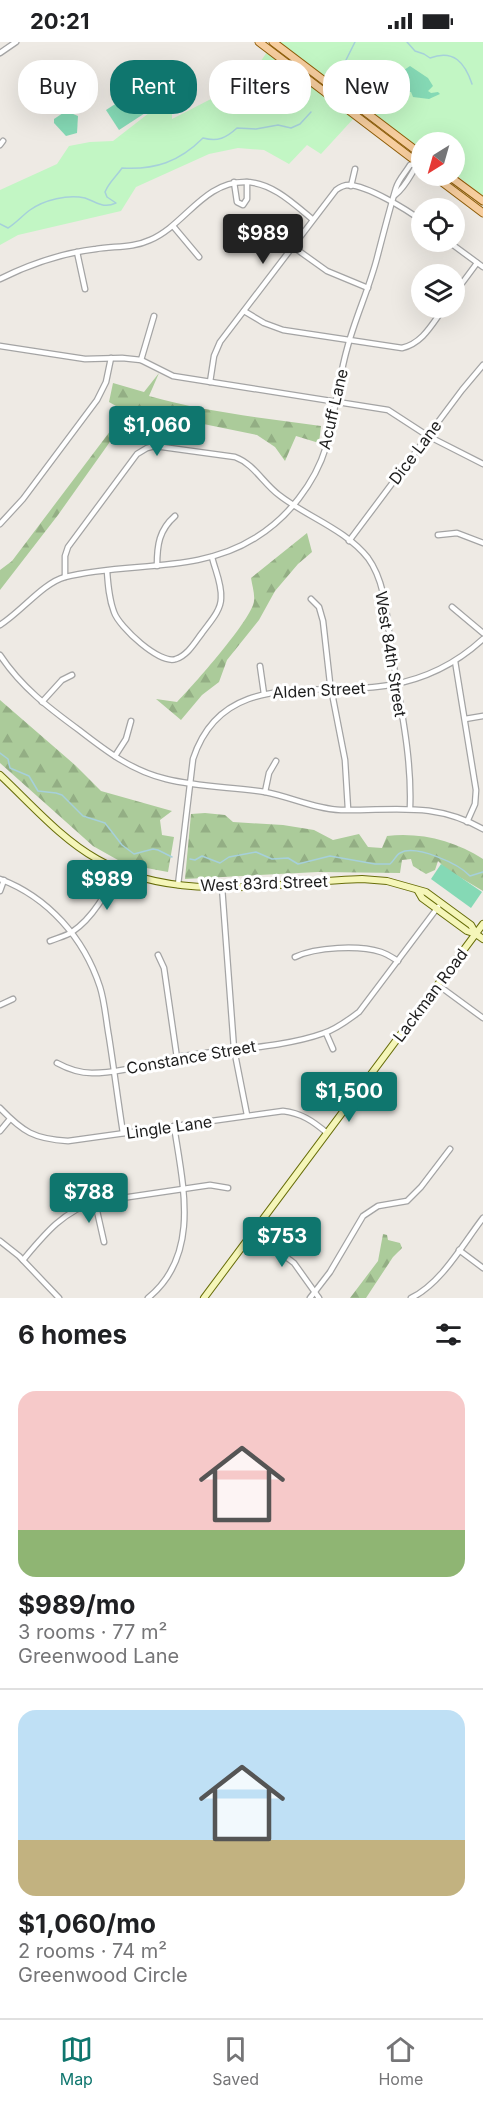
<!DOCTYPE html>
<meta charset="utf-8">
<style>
:root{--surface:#fff;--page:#f2f2f2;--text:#202124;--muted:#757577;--line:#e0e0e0;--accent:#0f766e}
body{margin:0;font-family:Inter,sans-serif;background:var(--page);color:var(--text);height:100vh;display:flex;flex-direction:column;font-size:22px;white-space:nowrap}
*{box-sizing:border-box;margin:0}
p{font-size:20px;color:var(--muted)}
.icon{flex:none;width:33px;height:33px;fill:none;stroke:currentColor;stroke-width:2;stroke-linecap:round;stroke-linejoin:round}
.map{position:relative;height:1256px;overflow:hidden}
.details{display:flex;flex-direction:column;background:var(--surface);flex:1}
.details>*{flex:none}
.banner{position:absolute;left:18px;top:18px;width:447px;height:54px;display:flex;gap:12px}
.needle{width:39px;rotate:217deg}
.fabs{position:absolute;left:411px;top:90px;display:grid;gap:12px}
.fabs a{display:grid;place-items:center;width:54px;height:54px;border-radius:50%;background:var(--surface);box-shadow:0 6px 24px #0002;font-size:30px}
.price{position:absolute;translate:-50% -51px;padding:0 14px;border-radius:6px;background:var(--accent);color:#fff;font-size:20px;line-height:39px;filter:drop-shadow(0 2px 3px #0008)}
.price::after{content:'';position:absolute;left:50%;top:36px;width:18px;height:14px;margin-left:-9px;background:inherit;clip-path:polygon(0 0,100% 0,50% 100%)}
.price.selected{background:#222;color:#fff}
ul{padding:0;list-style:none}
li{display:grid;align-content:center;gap:12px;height:318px;padding:0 18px}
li+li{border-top:2px solid var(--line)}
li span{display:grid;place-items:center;height:186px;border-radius:18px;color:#555}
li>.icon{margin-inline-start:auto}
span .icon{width:108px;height:108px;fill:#fffc;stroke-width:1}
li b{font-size:26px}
h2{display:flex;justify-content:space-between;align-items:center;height:72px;padding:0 18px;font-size:26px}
.pill{padding:0 21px;border-radius:24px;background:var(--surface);box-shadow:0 6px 24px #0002;font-size:21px;line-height:54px}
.pill.selected{background:var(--accent);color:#fff}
.status{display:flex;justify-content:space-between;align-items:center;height:42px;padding:0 30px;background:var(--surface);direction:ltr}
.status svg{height:16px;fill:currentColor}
.menu{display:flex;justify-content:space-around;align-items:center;height:84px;border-top:2px solid var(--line);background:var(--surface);font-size:16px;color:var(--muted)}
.menu a{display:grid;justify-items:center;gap:3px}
.menu .selected{color:var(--accent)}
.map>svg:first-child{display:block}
.forest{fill:url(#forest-firs)}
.park{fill:#c2f6c4}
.pitch{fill:#85d9b5}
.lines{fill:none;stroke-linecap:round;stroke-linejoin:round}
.stream{stroke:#a6d0da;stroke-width:1.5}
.street-casing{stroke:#a4a4a4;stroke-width:7}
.secondary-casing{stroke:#686e0a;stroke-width:8}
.primary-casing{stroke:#8f5d07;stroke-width:9}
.street{stroke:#fff;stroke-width:4.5}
.secondary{stroke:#f5f6b9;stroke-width:6}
.primary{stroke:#f7ce9f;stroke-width:7}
.labels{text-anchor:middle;stroke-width:6;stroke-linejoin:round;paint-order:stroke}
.street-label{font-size:16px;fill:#1d1d1d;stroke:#fff}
</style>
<div class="status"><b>20:21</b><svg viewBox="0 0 49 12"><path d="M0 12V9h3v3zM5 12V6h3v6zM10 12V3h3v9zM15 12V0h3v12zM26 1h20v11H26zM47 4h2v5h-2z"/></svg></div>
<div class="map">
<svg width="483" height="1256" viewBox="0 0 483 1256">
<defs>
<pattern id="forest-firs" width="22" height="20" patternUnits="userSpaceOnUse" patternTransform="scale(1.5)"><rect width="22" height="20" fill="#abcb9a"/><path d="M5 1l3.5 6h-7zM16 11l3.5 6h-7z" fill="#93ae84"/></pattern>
</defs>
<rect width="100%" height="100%" fill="#eeeae4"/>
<g class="forest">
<path d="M159,331L149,354C205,370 264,376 321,384L319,401L296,394L285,419L275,405L257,393L174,376L129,373L58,473L0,548V528L12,519L111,388L123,368L109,360L113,341L144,350Z"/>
<path d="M307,491L312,510L298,522L275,549L259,578L227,618L219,640L202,653L181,678L156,657L177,660C192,645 253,576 254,559C255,552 252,543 251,536Z"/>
<path d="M0,658L75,723L101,749L172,769L160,778L162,793L174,795L168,830L125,822L93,804L0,721Z"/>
<path d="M205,771L225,773L233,780L283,783L314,788L333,798L359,792L368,805L382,806L387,794C421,790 455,799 483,817V849L446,827L438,819L435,828L426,832L413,824L411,817L402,818L400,831L318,830L185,837L191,772Z"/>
<path d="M383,1192L387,1193L388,1198L400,1201L402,1206L393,1215L366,1256H350L378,1219Z"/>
</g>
<g class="park">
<path d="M278,0H483V154L455,132L454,100H422L421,107Z"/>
<path d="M267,10L354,76L321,112L307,103L289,122L264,108L238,106L209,112L136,145L121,169L18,193L0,203V148L57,122L69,104L90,100L113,99L167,57L172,65V77L248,38Z"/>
</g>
<g class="pitch">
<path d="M410,24L428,36L433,44L428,49L431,51L438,50L440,52L429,57L413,55L411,50H407L403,46L397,43L401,30Z"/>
<path d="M146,42L159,62L119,88L106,68Z"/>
<path d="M66,69L78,74L77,91L66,94L54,81V77Z"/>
<path d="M441,822L482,850L471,866L431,837Z"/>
</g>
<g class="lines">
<g class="stream">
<path d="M407,0L415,9L424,12L430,16C454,7 465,21 472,42"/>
<path d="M345,20L355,0"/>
<path d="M0,182L8,186C16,181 23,173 30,168C44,158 68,152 85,156C97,160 103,167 116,161L107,155L105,150C109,140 116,135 122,126C155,128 179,120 203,96C218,100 226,96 237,86L256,87L278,83L291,86L300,82L311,70"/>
<path d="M0,711L8,717L10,726L29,734L38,749L56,751L62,753L83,774L105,781L122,803L134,812L153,807L158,808L172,815"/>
<path d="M190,817L195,818L202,814L220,821L229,815L256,810L272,817L288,816L298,822L330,814L375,822H390C394,819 396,813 400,811C416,802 459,822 470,834L483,830"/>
</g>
<defs>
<g id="street">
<path d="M0,11L16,0"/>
<path d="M0,103L3,99"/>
<path d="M234,140L237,160L243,163L247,157V140"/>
<path d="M351,144L355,127"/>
<path d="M395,153C408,143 412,128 422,116"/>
<path d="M173,184L199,215"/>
<path d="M449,200L483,225"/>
<path d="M292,204L327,229L368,246"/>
<path d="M77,210L85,247"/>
<path d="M0,237C30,222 62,211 96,207C114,204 133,206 150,198C185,183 203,140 245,140C271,140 293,161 312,177"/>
<path d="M454,252L477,221"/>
<path d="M244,269L264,281L283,288L402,306C423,301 432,282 444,266"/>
<path d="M0,304L85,317L122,316L141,318L173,334L388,368L428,394L483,422"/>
<path d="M141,318L154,274"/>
<path d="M210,340L214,314L220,300L336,148C340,145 344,143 349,143C368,144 406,167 422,179"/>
<path d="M0,482L23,457L97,358L106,340L111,316"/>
<path d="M438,493L457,491L483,501"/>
<path d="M349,499L462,348L483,323"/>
<path d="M157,524C157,503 159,488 175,474"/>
<path d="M107,529C108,543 109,557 114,570C119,585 160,623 176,617C188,613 195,600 202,591C209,581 221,569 221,556C222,542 215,528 212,515"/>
<path d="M65,535V514L68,505L137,412L147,406L155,404L235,415C254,422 263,441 279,453C307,475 345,487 368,516C387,542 387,581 392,612C400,663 412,714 410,766"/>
<path d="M311,557L319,565L323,579L330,641L345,718L348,767"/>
<path d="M452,565L483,591"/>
<path d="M0,583C21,570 43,541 65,535C129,519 198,532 255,496C288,476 315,441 326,405C335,373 338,339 347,307C355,276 369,247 377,216C383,193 389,169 396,146C398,138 406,130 410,123L417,121"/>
<path d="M0,613C21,645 49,666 79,688C106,709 132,729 166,737C198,745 232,745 265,750C291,755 315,767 341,768C394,769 433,759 483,787"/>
<path d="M455,619L476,748L475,762L467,780"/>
<path d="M260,624L264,652"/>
<path d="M42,660L62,638L72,633"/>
<path d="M465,677L483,674"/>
<path d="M115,714L126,697L131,679"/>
<path d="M265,750L269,731L276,719"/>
<path d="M0,837C48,855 84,896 100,945C105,961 106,979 109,995C114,1027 118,1059 123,1091"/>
<path d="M178,843L193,717C223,625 318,656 390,643C425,637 457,621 483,597"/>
<path d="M222,845L234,1007L247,1073"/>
<path d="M0,849L4,838"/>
<path d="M50,899C57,896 66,894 72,890C93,876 107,850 118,828"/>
<path d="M158,913L164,926L177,1016"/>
<path d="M295,915C316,905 359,903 381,910C387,912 393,916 398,919"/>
<path d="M438,943L483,976"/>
<path d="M0,963L13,957"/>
<path d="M326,991L333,1007"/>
<path d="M57,1021C68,1027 79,1031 92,1031C122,1031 153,1020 183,1014C226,1007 283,1006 324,991C337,987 348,978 359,970L438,865"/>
<path d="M0,1066C23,1090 34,1097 68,1099L283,1069C301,1071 313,1079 327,1091"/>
<path d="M0,1089L10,1077"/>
<path d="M95,1160L104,1200"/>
<path d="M253,1190L294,1221L319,1256"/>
<path d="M0,1199L19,1214L59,1256"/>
<path d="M459,1208L483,1226"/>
<path d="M23,1218C44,1193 63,1169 95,1160L210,1143L228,1146"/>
<path d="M148,1256C201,1213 183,1143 174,1084"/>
<path d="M310,1256L330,1230L363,1174L378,1164L407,1159L421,1145L450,1107"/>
<path d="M411,1256C441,1242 463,1202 483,1176"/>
</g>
<g id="secondary">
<path d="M0,733C30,761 61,797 97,817C176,863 276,840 362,837L387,839L426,850L471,883L476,892"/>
<path d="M418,849L422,856L467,889L476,892L483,897"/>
<path d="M204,1256L483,882"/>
</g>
<g id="primary">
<path d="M259,0L422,124"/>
<path d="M273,0L422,113"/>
<path d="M434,134L483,171"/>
<path d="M449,134L483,159"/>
</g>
</defs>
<use href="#street" class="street-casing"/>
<use href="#secondary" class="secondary-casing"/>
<use href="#primary" class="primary-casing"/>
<use href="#street" class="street"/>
<use href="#secondary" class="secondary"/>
<use href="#primary" class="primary"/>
</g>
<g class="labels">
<g class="street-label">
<text transform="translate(333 367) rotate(-77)" y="6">Acuff Lane</text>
<text transform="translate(415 410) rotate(-53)" y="6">Dice Lane</text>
<text transform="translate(391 612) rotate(81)" y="6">West 84th Street</text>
<text transform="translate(319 648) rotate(-3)" y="6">Alden Street</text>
<text transform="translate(264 841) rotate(-2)" y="6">West 83rd Street</text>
<text transform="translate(430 953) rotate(-53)" y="6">Lackman Road</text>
<text transform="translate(191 1015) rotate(-10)" y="6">Constance Street</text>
<text transform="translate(169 1085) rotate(-8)" y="6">Lingle Lane</text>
</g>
</g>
</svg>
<div class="fabs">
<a><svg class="needle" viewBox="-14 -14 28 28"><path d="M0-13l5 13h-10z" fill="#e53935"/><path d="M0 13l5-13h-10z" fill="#757577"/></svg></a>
<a><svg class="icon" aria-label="locate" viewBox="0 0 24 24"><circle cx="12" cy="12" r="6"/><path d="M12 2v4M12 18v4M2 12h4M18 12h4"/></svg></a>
<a><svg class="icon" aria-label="layers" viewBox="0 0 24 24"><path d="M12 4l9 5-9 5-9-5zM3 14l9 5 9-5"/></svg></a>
</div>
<b class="price selected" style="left:263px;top:223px">$989</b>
<b class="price" style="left:157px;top:415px">$1,060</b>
<b class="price" style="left:107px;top:869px">$989</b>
<b class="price" style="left:349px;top:1081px">$1,500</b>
<b class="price" style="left:89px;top:1182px">$788</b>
<b class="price" style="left:282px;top:1226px">$753</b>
<div class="banner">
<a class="pill">Buy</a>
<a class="pill selected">Rent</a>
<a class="pill">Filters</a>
<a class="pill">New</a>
</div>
</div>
<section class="details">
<h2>6 homes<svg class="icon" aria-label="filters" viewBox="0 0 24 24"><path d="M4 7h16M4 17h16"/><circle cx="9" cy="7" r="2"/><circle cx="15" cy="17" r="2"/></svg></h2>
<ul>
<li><span style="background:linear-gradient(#f6c9c9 75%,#8fb573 0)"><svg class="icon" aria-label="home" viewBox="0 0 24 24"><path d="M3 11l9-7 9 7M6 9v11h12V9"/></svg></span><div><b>$989/mo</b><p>3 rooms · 77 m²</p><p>Greenwood Lane</p></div></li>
<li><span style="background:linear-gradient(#bfe0f5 70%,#c2b280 0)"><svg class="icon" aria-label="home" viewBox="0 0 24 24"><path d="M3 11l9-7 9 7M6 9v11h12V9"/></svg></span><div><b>$1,060/mo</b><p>2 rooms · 74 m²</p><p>Greenwood Circle</p></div></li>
</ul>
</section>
<nav class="menu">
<a class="selected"><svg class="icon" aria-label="map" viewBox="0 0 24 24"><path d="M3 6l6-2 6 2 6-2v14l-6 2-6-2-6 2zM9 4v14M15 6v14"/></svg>Map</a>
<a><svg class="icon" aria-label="saved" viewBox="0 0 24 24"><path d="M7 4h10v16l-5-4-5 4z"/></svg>Saved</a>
<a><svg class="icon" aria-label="home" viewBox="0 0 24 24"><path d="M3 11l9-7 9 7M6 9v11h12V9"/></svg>Home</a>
</nav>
